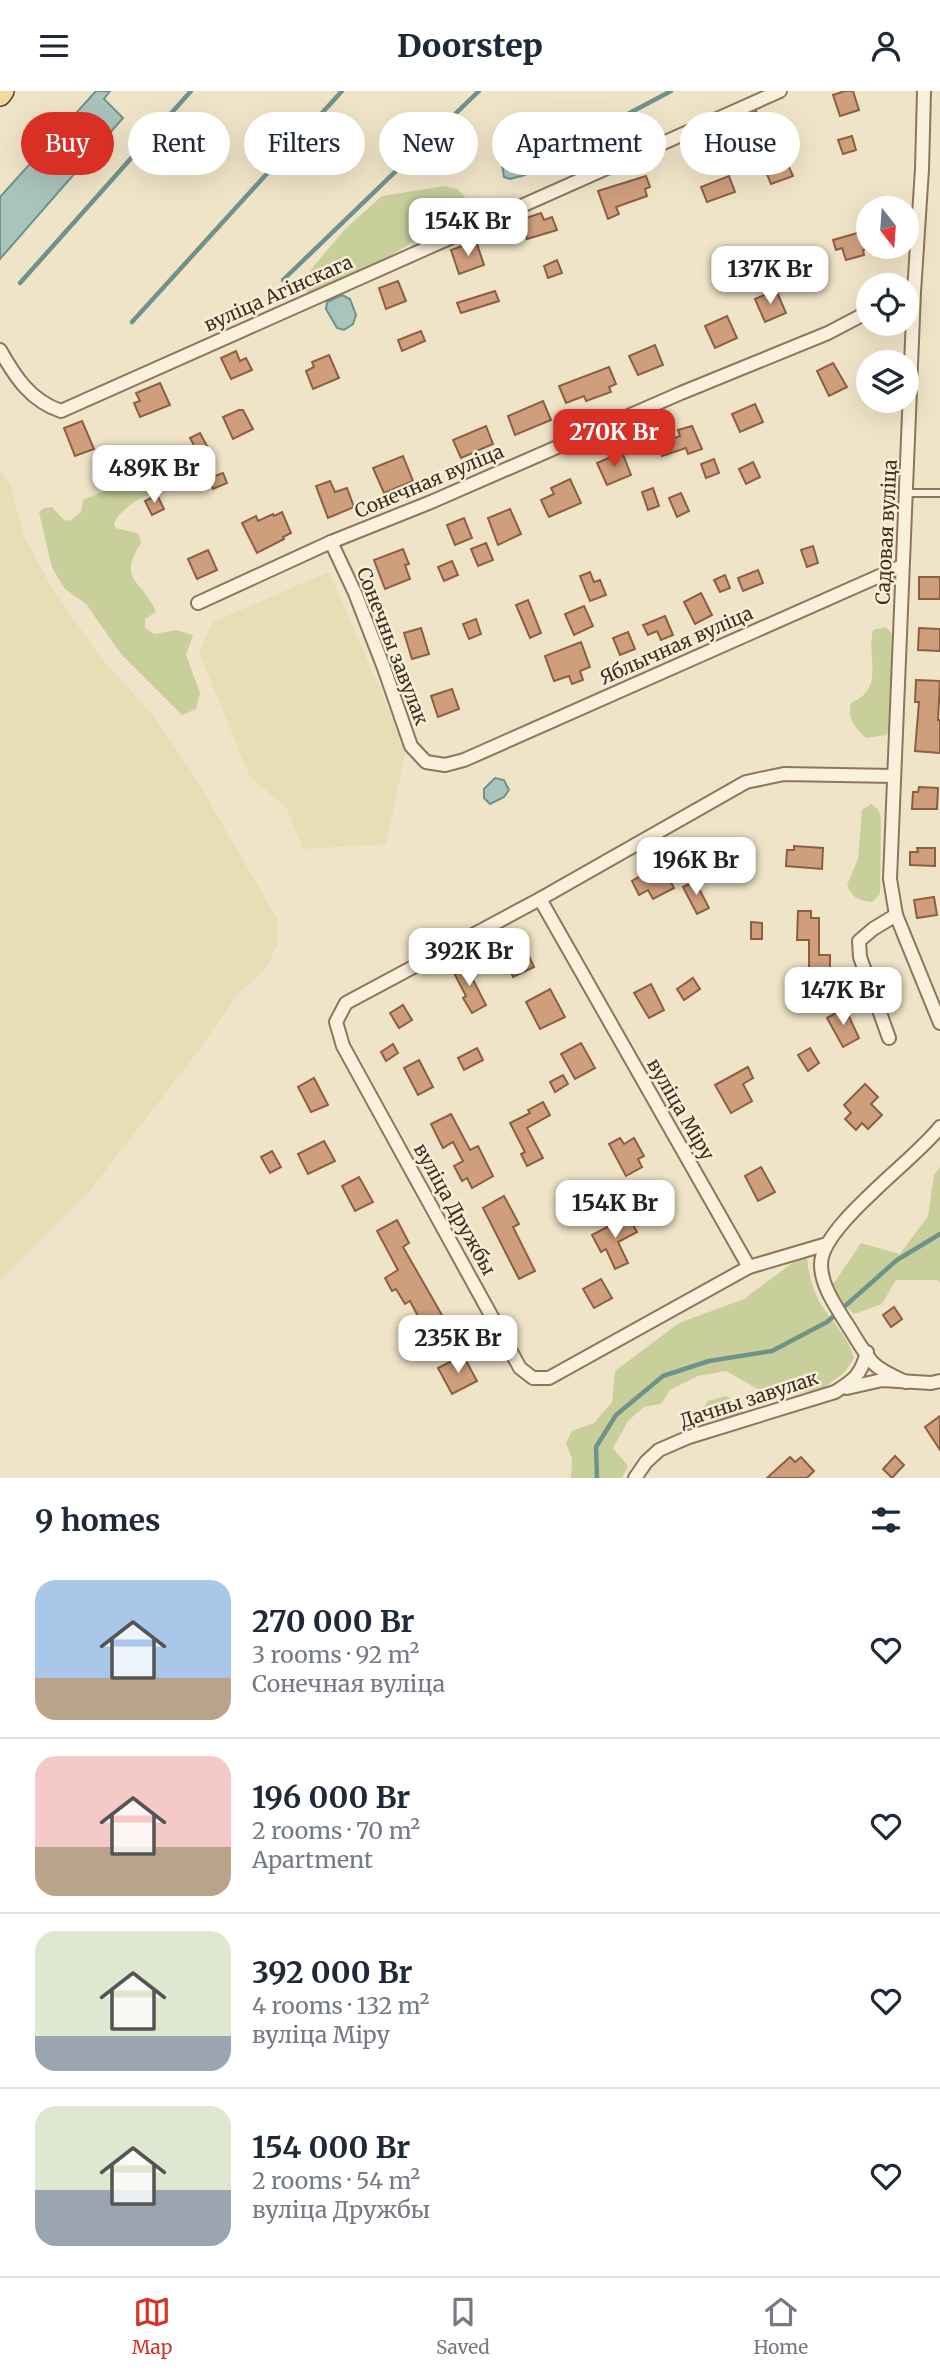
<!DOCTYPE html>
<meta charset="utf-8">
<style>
:root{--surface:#fff;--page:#f2f2f3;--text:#1f2937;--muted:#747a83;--line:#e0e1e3;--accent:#d93025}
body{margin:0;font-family:Merriweather,serif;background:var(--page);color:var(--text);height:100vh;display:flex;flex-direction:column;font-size:26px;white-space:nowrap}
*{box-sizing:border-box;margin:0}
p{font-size:23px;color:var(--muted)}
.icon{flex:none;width:38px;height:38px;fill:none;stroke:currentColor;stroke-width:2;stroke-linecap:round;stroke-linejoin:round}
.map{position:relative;height:1387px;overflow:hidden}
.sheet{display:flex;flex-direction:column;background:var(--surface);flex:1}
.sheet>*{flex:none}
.top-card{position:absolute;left:21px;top:21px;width:900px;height:63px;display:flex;gap:14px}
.needle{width:46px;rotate:163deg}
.controls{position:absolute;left:856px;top:105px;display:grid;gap:14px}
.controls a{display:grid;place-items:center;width:63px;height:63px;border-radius:50%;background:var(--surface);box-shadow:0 7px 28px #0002;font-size:35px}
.price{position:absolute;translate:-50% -60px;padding:0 16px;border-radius:14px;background:#fff;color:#222;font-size:23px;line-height:46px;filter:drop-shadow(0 2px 4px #0008)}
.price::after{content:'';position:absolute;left:50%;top:42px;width:21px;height:16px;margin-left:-10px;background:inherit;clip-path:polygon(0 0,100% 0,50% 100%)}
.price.selected{background:var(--accent);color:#fff}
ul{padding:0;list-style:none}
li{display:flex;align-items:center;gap:21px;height:175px;padding:0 35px}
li+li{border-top:2px solid var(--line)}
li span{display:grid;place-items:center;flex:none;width:196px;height:140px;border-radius:21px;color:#555}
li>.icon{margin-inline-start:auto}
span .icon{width:84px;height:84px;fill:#fffc;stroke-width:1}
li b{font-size:30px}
h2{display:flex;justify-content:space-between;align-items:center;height:84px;padding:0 35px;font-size:30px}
.chip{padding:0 24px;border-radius:32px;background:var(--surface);box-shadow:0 7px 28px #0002;font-size:24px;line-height:63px}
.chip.selected{background:var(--accent);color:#fff}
header{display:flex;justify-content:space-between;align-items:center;height:91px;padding:0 35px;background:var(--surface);font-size:32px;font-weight:800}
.dock{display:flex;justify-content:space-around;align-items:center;height:98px;border-top:2px solid var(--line);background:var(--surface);font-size:19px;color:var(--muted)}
.dock a{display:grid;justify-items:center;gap:4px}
.dock .selected{color:var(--accent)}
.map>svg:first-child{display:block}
.farmland{fill:#e6deb5}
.green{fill:#c9cf9b}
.water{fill:#a9c4bc;stroke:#6f938a;stroke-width:2}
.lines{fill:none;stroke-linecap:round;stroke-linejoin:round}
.stream{stroke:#6f938a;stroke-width:4.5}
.building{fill:#cf9f7d;stroke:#8d5f41;stroke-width:2}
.lane-casing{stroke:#8d765c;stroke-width:10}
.street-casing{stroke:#8d765c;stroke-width:16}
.primary-casing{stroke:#5b4430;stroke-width:24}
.lane{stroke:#faf1dc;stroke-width:6}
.street{stroke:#faf1dc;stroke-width:12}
.primary{stroke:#f3d9a0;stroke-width:21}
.labels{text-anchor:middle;stroke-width:5;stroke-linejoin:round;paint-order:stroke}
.street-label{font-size:19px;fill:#3d2e20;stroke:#f7eed8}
</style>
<header><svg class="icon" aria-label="menu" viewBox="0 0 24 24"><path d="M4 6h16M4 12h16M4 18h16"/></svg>Doorstep<svg class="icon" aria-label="person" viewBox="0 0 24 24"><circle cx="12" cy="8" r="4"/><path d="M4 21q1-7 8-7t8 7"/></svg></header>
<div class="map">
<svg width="940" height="1387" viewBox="0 0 940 1387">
<rect width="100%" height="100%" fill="#f0e4c8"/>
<g class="farmland">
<path d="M0,377L10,394L25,447L52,497L101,567L151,622L192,681L278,829L277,854L266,878L237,904L196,963L88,1102L0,1190Z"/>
<path d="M329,481L406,658L386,753L303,758L287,718L249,684L199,561L213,531Z"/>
</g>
<g class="green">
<path d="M445,95L458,98L471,114L465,124L454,127L450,119L434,124L423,145L371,176L310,204L300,195L313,176L346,137L382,105Z"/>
<path d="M159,359C173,366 182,372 188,387C163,399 128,406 114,432L116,437L139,443L141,452C116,490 144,490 156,521L145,528V537L154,543L176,539L193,544L186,564L200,602L196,618L182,624L121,563L86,513L65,498L52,477L39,421L44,417L52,416L63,428L70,430L81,421L83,409C93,404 113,398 120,393C136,382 141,368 159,359Z"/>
<path d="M886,536L892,543L894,632L886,644L866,647C855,637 847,628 851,612C886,597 866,567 873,539Z"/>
<path d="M871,713L878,718L881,728L880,803L872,811C858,810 852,806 847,794L858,768L862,719Z"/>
<path d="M940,1076V1191L937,1189H896L882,1213L854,1223L838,1208L832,1195L861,1152L900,1163L928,1125L934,1084Z"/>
<path d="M807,1167C809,1185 813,1200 822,1215C835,1234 847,1244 854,1267L845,1281L824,1297L774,1307L726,1280L698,1285L670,1299L661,1313L644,1316L628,1330L613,1357L628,1375L622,1387H571L572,1368L566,1352L572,1340L594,1332L612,1311L615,1280L679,1232L744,1208L796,1169Z"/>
<path d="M725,1305L742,1312L743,1320L732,1326L711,1330L701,1320L708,1310Z"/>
</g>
<g class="water">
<path d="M96,0H110L104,8L123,27L0,168V106Z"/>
<path d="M551,49L570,53L572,66L560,73L534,78L525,84L510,88L504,86L502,73L515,61Z"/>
<path d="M342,204L350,208L356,224L353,233L344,239L337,237L326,218L327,211Z"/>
<path d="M495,687L504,689L509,699L504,706L490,713L484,707V698Z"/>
</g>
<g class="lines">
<g class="stream">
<path d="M594,41L671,0"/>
<path d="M283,189L479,0"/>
<path d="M20,192L191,0"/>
<path d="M132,231L342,0"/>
<path d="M597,1387L596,1356L616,1324L663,1285L709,1270L772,1260L827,1231L897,1169L940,1143"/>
</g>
</g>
<g class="building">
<path d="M845,0H853L859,19L840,25L833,4Z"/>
<path d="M756,20L766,44L753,49L744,26Z"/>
<path d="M790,41L797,60L784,65L793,85L771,93L764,76L772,73L764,51Z"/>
<path d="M852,45L856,59L843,63L838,49Z"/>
<path d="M646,85L650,96L645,98L647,105L616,116L619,123L608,128L598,100Z"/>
<path d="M729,85L735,101L707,111L701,96Z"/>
<path d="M541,122L544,129L552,126L557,139L527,148L520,129Z"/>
<path d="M861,141L866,158L863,159L864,164L846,169L842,157L836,159L833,149Z"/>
<path d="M476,150L484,174L459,183L451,159Z"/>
<path d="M557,169L562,182L548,187L544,175Z"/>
<path d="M398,190L406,210L386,218L379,197Z"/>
<path d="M776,199L786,222L765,231L755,208Z"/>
<path d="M495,200L499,210L461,222L457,212Z"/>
<path d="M727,225L737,247L715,257L705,235Z"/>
<path d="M421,240L425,250L402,260L398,249Z"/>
<path d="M655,254L663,274L638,284L629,265Z"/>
<path d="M236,260L240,270L246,267L252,279L231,288L221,267Z"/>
<path d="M329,264L339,287L313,298L306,280L314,276L312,271Z"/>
<path d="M833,272L847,296L829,305L817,280Z"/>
<path d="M609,276L616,293L609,296L611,301L586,310L584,305L566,312L559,295Z"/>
<path d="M160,292L170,314L140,326L134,312L140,310L136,302Z"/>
<path d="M543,310L551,329L515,344L508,325Z"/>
<path d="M755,313L763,331L740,341L732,323Z"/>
<path d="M239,319H243L253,338L233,348L223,326Z"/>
<path d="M82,330L94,358L75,365L64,337Z"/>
<path d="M486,335L493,353L461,367L453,349Z"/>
<path d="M692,335L702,358L688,363L686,357L662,365L658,353L680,345L678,339Z"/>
<path d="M200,342L208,357L198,362L190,347Z"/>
<path d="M622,361L631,384L607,394L597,372Z"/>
<path d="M403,365L413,390L384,402L373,377Z"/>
<path d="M714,368L719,382L706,387L701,373Z"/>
<path d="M753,371L760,386L746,393L739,378Z"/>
<path d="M223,382L227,392L213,398L209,387Z"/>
<path d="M570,388L581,412L549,426L541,409L554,403L551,397Z"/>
<path d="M330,390L335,401L347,397L354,416L328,427L316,395Z"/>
<path d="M653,397L659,415L648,419L642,401Z"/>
<path d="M681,402L689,420L677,426L669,407Z"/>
<path d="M157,404L164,418L152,424L145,410Z"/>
<path d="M510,418L521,443L498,454L488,427Z"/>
<path d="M282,421L291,442L283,446L284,448L257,462L242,432L256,425L258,430L273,423L274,425Z"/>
<path d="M464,427L472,447L455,454L447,434Z"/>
<path d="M486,452L493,469L478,475L471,458Z"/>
<path d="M813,455L818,472L807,476L801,459Z"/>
<path d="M403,458L409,473L405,474L410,488L385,498L374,469Z"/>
<path d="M208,459L217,479L197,488L188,468Z"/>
<path d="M452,470L458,484L444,490L438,476Z"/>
<path d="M758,479L763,492L743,500L738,487Z"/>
<path d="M590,481L594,491L600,489L606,504L590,510L580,485Z"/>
<path d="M725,484L730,497L720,501L714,489Z"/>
<rect x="919" y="486" width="21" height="22"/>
<path d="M701,502L712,524L695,533L684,511Z"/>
<path d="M528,509L541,542L530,547L516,514Z"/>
<path d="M584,515L593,535L574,544L565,523Z"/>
<path d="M665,525L673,544L661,549L657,540L648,544L643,534Z"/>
<path d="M476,528L481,543L469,548L463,533Z"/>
<path d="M421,537L429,563L412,568L404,542Z"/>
<path d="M919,537L940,538V560L918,559Z"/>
<path d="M628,541L635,558L620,564L613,547Z"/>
<path d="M581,551L590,576L580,580L583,589L572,593L569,585L554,590L545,565Z"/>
<path d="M916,589L940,590L938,629H940V662L915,660L919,611H915Z"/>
<path d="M452,598L459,618L438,626L431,605Z"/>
<path d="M919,696L938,697L937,718H912L913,701H918Z"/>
<path d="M741,754H753V776L741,775Z"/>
<path d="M794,755L823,757L822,778L786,775L787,759H794Z"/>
<path d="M917,757H935V775L910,774V761H918Z"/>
<path d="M663,776L674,797L653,808L648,799L639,804L632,790L653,778L654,781Z"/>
<path d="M695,790L709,817L697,823L683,796Z"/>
<path d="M934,806L937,824L917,827L914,809Z"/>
<path d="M798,820H811V827H819V864H830V879H809V849H797Z"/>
<path d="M751,831L762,832V848H751Z"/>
<path d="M526,859L534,876L513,886L505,869Z"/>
<path d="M467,872L474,883L471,885L486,914L472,922L463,907L466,905L453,880Z"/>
<path d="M693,887L700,898L684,909L677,898Z"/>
<path d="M651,893L664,919L649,927L634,902Z"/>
<path d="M550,898L565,926L540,938L526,911Z"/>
<path d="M403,914L412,929L399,937L390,922Z"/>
<path d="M845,917L859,947L843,956L827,927Z"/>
<path d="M581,952L595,977L575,988L561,963Z"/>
<path d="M393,953L398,962L386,970L381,961Z"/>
<path d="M477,957L483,969L464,979L458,967Z"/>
<path d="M810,957L819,972L808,980L798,964Z"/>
<path d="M419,969L433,996L418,1004L404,977Z"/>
<path d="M748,976L753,987L743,993L752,1010L731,1022L715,994Z"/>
<path d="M563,984L568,993L555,1001L550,991Z"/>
<path d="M314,987L328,1014L311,1021L298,996Z"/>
<path d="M865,993L878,1006L871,1013L882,1024L868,1038L862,1032L856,1039L845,1028L851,1022L844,1014Z"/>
<path d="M543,1011L550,1024L527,1037L543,1067L527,1075L521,1063L525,1061L510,1032L530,1022L528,1019Z"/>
<path d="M451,1023L470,1059L478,1055L493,1085L472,1097L467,1087L462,1090L454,1075L463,1070L453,1051L443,1057L431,1033Z"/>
<path d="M620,1047L624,1053L634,1047L644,1065L638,1068L642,1076L626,1085L609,1053Z"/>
<path d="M324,1050L335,1070L308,1083L298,1063Z"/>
<path d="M272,1060L281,1076L270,1082L261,1066Z"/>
<path d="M761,1076L775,1101L758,1110L745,1085Z"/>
<path d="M359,1086L373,1111L355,1120L342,1095Z"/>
<path d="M504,1105L519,1133L513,1136L535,1180L519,1188L483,1117Z"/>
<path d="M628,1125L637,1141L618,1151L628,1172L615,1178L606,1158L601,1161L592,1144Z"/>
<path d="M397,1129L409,1152L403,1156L454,1245L434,1256L410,1210L405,1213L396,1198L392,1200L385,1187L398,1179L377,1140Z"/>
<path d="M601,1188L612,1207L594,1217L583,1198Z"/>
<path d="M894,1216L902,1228L891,1236L883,1224Z"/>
<path d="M463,1264L477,1290L452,1303L438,1277Z"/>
<path d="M940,1325V1359L925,1336Z"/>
<path d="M895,1365L904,1374L892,1387L883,1378Z"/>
<path d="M790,1366L795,1371L801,1366L814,1380L807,1387H767Z"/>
</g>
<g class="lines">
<defs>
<path id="lane" d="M907,402H940"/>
<g id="street">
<path d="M924,0L922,78L914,201L890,788L896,824L940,932"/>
<path d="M0,259C15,286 31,310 61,320L780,0"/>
<path d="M331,451L355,502L384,577L411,655L426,671L445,674L464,669L902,475"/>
<path d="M198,512L331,451L431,411L681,302L828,242L868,221"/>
<path d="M540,808L749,1176L827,1153"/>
<path d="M889,947L860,866L859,850L873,838L896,824"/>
<path d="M749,1176L549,1287H533L520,1277L343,955L336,931L346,912L540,808L746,691L784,683L894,685"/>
<path d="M906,1291C895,1286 882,1281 873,1272C863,1261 852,1240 843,1227C833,1211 821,1193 821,1173C821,1135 915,1069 940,1036"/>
<path d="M847,1297L882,1289L931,1292L940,1290"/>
<path d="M635,1387L646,1371L659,1359L689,1346L835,1301C854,1289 861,1284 867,1261"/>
</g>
<path id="primary" d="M0,4L3,0"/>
</defs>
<use href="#lane" class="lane-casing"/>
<use href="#street" class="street-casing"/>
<use href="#primary" class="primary-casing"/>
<use href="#lane" class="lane"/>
<use href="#street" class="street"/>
<use href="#primary" class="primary"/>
</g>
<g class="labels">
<g class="street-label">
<text transform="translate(278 202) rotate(-24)" y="7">вуліца Агінскага</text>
<text transform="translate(429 390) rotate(-23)" y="7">Сонечная вуліца</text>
<text transform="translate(886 441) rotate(-87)" y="7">Садовая вуліца</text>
<text transform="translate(676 554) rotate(-24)" y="7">Яблычная вуліца</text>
<text transform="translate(393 555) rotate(69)" y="7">Сонечны завулак</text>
<text transform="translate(681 1018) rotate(60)" y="7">вуліца Міру</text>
<text transform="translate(455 1118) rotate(61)" y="7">вуліца Дружбы</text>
<text transform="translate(749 1308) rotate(-18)" y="7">Дачны завулак</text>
</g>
</g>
</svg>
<div class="controls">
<a><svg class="needle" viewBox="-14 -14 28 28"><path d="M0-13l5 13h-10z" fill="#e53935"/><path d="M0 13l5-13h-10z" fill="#747a83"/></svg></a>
<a><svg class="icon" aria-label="locate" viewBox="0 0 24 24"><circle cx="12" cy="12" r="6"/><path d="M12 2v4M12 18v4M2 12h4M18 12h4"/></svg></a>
<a><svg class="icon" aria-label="layers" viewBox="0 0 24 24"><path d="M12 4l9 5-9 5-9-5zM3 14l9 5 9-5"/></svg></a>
</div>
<b class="price" style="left:468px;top:167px">154K Br</b>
<b class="price" style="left:770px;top:215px">137K Br</b>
<b class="price selected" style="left:614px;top:378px">270K Br</b>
<b class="price" style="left:154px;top:414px">489K Br</b>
<b class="price" style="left:696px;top:806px">196K Br</b>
<b class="price" style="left:469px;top:897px">392K Br</b>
<b class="price" style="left:843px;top:936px">147K Br</b>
<b class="price" style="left:615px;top:1149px">154K Br</b>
<b class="price" style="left:458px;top:1284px">235K Br</b>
<div class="top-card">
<a class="chip selected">Buy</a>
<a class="chip">Rent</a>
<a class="chip">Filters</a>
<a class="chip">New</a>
<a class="chip">Apartment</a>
<a class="chip">House</a>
</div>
</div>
<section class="sheet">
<h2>9 homes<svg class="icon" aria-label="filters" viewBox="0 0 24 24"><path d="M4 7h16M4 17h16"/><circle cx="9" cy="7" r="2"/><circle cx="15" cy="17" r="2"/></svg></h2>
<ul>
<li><span style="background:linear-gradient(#a9c7e8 70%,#b9a48a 0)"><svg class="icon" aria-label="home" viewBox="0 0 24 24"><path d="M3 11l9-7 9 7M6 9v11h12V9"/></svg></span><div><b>270 000 Br</b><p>3 rooms · 92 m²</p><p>Сонечная вуліца</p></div><svg class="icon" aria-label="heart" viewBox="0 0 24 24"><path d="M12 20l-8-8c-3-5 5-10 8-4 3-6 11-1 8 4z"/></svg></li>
<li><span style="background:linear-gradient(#f6c9c9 65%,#b9a48a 0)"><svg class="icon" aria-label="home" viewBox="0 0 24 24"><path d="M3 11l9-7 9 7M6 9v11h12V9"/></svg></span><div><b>196 000 Br</b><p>2 rooms · 70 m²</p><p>Apartment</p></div><svg class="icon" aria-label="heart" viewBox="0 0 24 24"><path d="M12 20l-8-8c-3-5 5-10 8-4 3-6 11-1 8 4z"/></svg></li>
<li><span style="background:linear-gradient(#dfe7d0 75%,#9aa5b1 0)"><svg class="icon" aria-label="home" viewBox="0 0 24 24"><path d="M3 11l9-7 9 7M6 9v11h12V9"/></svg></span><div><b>392 000 Br</b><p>4 rooms · 132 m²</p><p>вуліца Міру</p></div><svg class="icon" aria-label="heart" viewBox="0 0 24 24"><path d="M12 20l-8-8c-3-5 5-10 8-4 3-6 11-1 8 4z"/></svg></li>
<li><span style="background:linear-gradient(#dfe7d0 60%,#9aa5b1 0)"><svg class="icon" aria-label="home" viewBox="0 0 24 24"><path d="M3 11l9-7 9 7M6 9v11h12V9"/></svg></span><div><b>154 000 Br</b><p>2 rooms · 54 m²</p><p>вуліца Дружбы</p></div><svg class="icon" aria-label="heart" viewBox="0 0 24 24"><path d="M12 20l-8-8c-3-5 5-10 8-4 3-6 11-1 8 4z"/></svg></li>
</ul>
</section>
<nav class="dock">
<a class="selected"><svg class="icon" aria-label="map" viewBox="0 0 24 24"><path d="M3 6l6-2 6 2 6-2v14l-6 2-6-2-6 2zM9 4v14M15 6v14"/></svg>Map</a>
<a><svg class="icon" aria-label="saved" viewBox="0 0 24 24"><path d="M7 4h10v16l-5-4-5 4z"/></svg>Saved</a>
<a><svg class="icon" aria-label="home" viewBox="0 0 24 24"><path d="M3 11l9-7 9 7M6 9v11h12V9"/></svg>Home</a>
</nav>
